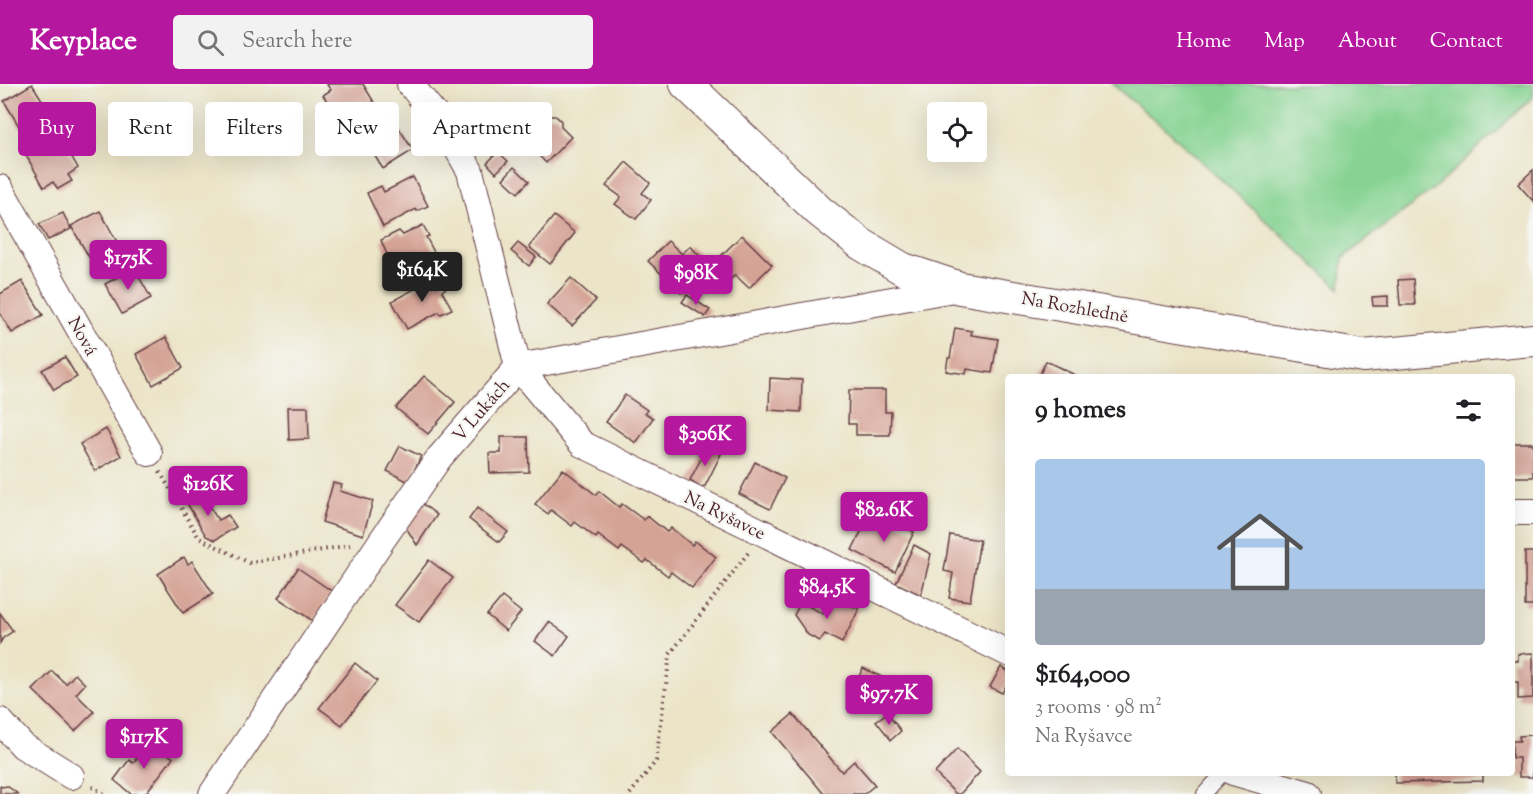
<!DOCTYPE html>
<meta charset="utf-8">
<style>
:root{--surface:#fff;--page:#f2f2f2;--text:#202124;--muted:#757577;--accent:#b5179e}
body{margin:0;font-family:"Sorts Mill Goudy",serif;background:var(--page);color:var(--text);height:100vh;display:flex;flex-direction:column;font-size:22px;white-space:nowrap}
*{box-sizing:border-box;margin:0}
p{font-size:20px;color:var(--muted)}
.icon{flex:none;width:33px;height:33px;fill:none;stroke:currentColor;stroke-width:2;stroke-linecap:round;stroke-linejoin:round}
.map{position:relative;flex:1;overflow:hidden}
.sheet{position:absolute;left:1005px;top:290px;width:510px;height:402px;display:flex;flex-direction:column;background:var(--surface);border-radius:6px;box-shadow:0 6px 24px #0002}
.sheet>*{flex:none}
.hud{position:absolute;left:18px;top:18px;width:570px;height:54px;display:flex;gap:12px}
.tools{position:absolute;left:927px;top:18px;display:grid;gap:12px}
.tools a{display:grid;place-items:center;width:60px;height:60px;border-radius:6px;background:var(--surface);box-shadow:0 6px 24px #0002;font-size:30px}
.price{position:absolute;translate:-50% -51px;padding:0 14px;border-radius:6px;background:var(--accent);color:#fff;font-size:20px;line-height:39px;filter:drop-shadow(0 2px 3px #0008)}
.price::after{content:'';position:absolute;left:50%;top:36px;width:18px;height:14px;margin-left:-9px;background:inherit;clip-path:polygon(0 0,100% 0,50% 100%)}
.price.current{background:#222;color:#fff}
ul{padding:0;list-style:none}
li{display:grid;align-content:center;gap:12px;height:318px;padding:0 30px}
li span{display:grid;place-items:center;height:186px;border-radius:6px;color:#555}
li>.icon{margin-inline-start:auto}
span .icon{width:108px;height:108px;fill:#fffc;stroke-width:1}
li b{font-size:26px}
h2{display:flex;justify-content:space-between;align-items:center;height:72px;padding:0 30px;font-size:26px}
.pill{padding:0 21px;border-radius:6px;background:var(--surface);box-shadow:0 6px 24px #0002;font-size:21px;line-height:54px}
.pill.current{background:var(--accent);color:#fff}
header{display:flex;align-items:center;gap:36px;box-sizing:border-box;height:84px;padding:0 30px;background:var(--accent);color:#fff}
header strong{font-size:28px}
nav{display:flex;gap:33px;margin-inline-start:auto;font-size:21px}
.search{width:420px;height:54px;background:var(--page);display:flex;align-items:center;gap:15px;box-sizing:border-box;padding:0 21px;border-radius:6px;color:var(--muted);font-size:22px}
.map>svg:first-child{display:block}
.green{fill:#86d392;stroke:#68795e;stroke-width:1.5}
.building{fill:#d5a396}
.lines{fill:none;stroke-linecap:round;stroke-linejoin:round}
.service-casing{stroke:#623d42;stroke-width:16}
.minor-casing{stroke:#623d42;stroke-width:28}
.tertiary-casing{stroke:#623d42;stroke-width:34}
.path{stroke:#623d42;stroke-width:4;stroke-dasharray:1.5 4.5;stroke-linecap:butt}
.service{stroke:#fff;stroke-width:14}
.minor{stroke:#fff;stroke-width:26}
.tertiary{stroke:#fff;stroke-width:32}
.labels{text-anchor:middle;stroke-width:4.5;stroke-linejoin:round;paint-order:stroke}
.street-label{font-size:18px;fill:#4a1f2b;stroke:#f6f6f2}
</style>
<header>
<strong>Keyplace</strong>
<div class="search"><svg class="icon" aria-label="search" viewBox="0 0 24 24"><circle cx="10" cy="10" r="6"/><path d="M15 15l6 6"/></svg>Search here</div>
<nav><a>Home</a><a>Map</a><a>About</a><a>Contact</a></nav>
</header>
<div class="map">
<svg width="1533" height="710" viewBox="0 0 1533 710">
<rect width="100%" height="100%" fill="#f6f6f2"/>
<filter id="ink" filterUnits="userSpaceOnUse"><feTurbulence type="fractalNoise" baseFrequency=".0167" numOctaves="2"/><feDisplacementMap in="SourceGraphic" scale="12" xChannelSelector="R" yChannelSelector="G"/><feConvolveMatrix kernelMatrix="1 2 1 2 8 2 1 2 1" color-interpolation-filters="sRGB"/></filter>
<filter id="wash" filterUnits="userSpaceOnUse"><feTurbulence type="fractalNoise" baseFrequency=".008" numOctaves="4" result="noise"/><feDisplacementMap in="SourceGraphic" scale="24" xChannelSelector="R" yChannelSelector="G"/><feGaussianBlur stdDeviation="1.35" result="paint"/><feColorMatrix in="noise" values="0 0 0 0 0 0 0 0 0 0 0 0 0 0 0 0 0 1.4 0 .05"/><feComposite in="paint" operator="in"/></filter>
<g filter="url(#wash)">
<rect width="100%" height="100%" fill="#ebe4c7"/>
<path class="green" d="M1112,0H1533V13L1437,102L1343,174L1340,205L1168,47Z"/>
<g id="blocks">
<g class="building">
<path d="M32,0L49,27L20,44L4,17Z"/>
<path d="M329,0H363L377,23L347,41L331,17L328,19L323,11L331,6L327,1Z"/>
<path d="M541,23L550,32H556L561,37V43L571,53L546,79L516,48Z"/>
<path d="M384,36L389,42L395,38L413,66L383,85L361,50Z"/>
<path d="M60,52L78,84L68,91L72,97L58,105L53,98L44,103L26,71Z"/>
<path d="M498,68L508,77L496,89L487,79Z"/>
<path d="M626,78L650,99L642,109L651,116L636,135L615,120L621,113L606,102Z"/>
<path d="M514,83L529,97L518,109L503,95Z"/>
<path d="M1533,86V117L1518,100Z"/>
<path d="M413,93L428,122L417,127L416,125L383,143L367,109L381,102L384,108Z"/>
<path d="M100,127L117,158L89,173L71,142Z"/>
<path d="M63,129L71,145L48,156L39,140Z"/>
<path d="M554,132L575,149L550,180L529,163Z"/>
<path d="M423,141L429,152L426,153L435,170L395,190L381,156L399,147L403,151Z"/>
<path d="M742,151L772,181L749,204L735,191L731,195L718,183L722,178L718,175Z"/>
<path d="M668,157L682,170L690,162L704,176L691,190L696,195L681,209L648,177Z"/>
<path d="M518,159L536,173L529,182L511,167Z"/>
<path d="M134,184L151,214L122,230L105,200Z"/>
<path d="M439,192L446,204L442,207L452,225L441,230L439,228L407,245L392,217Z"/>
<path d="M571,194L596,216L572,242L547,220Z"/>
<path d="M1413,195L1415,221H1400L1398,196Z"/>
<path d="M22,197L43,231L12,249L0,229V210Z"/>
<path d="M687,211L710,226L705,233L682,218Z"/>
<path d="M1388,212V222H1373L1372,213Z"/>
<path d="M955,244L972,247L971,251L998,255L992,289L967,285L966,290L946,287L948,274H950Z"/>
<path d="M166,253L183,284L153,301L136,270Z"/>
<path d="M65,273L77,293L54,306L42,286Z"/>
<path d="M1046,277L1077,292H1039Z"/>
<path d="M424,292L455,318L428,350L396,324Z"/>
<path d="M770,294L802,296L801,328L769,326Z"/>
<path d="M849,306H885V328H891L890,351H856V340H848Z"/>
<path d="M625,311L647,326L645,329L653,334L636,359L606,338Z"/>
<path d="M288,323H308L309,355L289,356Z"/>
<path d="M106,345L121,372L95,387L80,360Z"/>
<path d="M501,353H528L529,388L490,389L489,369H501Z"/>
<rect x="1512" y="359" width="21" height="34"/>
<path d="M400,362L421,372L409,398L387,387Z"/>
<path d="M707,363L721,370L705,402L701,403L690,396Z"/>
<path d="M755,378L785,394L770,425L739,410Z"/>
<path d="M563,385L596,411L599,407L619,423L622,420L644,436L647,432L667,448L671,444L692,461L695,457L716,473L692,504L671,488L668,492L647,476L644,479L622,463L619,467L598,451L596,454L575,438L572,442L551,426L548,430L535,420Z"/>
<path d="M333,399L342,401L340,407L373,417L363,451L322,438Z"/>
<path d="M201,409L218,436L228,431L236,443L215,456L206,452L183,412Z"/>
<path d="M420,418L437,431L417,461L405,442Z"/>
<path d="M477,424L508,448L499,458L469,435Z"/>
<path d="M868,434L882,441L886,434L914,448L895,488L852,466Z"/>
<path d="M950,451L980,456L970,517L949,514L953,489L944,487Z"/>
<path d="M914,461L931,470L921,511L896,499Z"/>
<rect x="1525" y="468" width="8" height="54"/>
<path d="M184,473L188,480L192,477L213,510L183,529L158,490Z"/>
<path d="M429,476L453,494L419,538L395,521Z"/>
<path d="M298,484L333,508L313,537L278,514Z"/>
<path d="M833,511L840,515L839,516L859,525L842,559L825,550L820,557L808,551L794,531L801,518L823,530Z"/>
<path d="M502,513L521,528L506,547L487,531Z"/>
<path d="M0,529L13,547L3,554L0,559Z"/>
<path d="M549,538L569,552L555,572L535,557Z"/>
<path d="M1533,569V614L1518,615V598H1512V577H1518V570Z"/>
<path d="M355,579L377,597L342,641L319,624Z"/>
<path d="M1001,583L1008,587V598L1002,609L990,603Z"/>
<path d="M863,584L884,594L874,615L853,605Z"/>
<path d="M52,587L66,600L75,590L85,600L76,610L94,628L75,647L33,606Z"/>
<path d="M887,629L901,647L891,656L876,637Z"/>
<path d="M793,630L842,688L854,677L875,701L864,710H824L772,648Z"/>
<path d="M1533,651V693H1519V674H1512V657H1520L1519,652Z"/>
<path d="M151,657L173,674L145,710H131L114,696L129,676L133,679Z"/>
<path d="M957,665L980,688L960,710H956L935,689Z"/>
<path d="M1395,688H1483V697L1395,699Z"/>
<path d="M0,702L2,703L7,702L18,710H0Z"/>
</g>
</g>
</g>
<g filter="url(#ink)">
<use href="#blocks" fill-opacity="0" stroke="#623d42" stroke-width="1.5"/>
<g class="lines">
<defs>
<path id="service" d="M1204,710L1224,688"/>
<g id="minor">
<path d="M410,0L445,43L470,87L518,283L582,360L1008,569"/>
<path d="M0,104L149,369"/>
<path d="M1512,428H1533"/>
<path d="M0,637L23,662L71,692"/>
<path d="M1233,688L1308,710"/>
<path d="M212,710L382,456L439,374L518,283L959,204"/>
</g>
<path id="tertiary" d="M686,0L819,127L861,160L903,185L960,204L1363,272L1533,256"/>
</defs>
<use href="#service" class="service-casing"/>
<use href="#minor" class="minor-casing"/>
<use href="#tertiary" class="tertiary-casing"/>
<g class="path">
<path d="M160,388L199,454L250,479L350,461"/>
<path d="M92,703L105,710"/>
<path d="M630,710L656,677L670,570L748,469"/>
</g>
<use href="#service" class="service"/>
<use href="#minor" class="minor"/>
<use href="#tertiary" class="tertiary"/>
</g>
</g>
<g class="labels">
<g class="street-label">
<text transform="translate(1075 223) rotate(10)" y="6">Na Rozhledně</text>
<text transform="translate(83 252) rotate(61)" y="6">Nová</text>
<text transform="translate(481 326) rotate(-49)" y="6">V Lukách</text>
<text transform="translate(725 431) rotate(26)" y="6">Na Ryšavce</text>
</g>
</g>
</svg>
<div class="tools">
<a><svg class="icon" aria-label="locate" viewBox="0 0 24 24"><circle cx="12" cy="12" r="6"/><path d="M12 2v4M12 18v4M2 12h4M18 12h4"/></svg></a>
</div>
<b class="price" style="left:128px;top:207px">$175K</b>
<b class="price current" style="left:422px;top:219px">$164K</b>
<b class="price" style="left:696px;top:222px">$98K</b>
<b class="price" style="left:705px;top:383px">$306K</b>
<b class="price" style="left:208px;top:433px">$126K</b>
<b class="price" style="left:884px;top:459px">$82.6K</b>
<b class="price" style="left:827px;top:536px">$84.5K</b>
<b class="price" style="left:889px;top:642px">$97.7K</b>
<b class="price" style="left:144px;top:686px">$117K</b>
<div class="hud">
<a class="pill current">Buy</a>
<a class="pill">Rent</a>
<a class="pill">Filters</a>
<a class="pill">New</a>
<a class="pill">Apartment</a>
</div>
<section class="sheet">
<h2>9 homes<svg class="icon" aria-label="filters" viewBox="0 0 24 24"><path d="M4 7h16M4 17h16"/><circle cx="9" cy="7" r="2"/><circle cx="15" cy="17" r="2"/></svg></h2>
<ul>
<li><span style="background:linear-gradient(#a9c7e8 70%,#9aa5b1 0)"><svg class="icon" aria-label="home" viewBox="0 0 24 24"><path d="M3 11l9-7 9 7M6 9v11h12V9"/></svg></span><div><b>$164,000</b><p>3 rooms · 98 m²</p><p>Na Ryšavce</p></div></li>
</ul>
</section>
</div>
